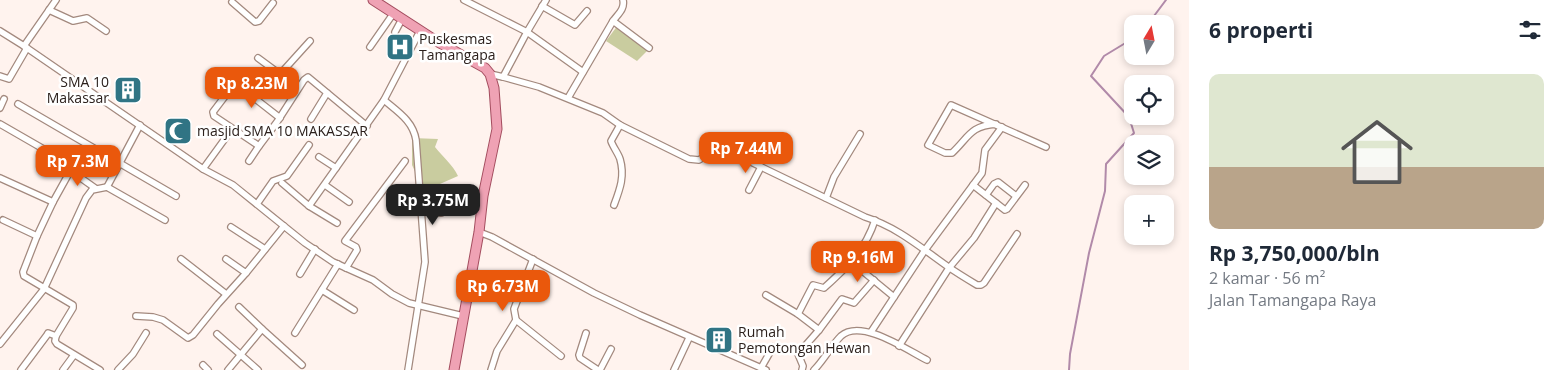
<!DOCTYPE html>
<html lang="id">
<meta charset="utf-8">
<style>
:root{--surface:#fff;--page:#f2f2f3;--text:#1f2937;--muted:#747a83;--accent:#ea580c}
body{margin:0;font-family:"Open Sans",sans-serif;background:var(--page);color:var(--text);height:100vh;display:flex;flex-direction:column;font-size:19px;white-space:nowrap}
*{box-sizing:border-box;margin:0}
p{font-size:16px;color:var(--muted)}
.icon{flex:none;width:28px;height:28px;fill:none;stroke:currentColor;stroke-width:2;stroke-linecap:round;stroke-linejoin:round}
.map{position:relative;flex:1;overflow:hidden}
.drawer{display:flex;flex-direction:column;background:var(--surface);width:375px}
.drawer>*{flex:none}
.needle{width:32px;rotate:10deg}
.controls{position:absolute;left:1124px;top:15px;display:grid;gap:10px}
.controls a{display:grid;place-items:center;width:50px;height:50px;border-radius:10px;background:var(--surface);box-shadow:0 2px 8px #0003;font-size:25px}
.price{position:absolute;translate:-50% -42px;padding:0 11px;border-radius:10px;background:var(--accent);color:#fff;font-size:16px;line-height:32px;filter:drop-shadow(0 1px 2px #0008)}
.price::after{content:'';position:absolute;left:50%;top:30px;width:15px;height:11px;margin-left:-8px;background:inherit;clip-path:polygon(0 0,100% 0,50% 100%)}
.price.current{background:#222;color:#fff}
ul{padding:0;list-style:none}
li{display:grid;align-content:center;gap:10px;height:265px;padding:0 20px}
li span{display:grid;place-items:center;height:155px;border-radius:10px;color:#555}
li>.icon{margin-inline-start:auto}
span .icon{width:90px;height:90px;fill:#fffc;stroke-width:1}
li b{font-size:21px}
h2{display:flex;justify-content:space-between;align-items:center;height:60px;padding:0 20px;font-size:21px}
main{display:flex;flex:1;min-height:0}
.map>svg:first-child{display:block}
.green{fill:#c9cc9f}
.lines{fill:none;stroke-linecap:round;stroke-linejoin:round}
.stream{stroke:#b18aa9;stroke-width:2}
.minor-casing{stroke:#a3897e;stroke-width:8}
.primary-casing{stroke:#a44d5f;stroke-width:11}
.minor{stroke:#fff;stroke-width:5.5}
.primary{stroke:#efa2b4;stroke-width:9}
.labels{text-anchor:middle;stroke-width:5;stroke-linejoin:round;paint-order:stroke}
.poi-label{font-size:14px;fill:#2c211d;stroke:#fff;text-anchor:start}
</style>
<main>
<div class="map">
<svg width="1189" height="370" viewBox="0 0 1189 370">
<rect width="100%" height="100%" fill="#fff3ee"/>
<g class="green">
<path d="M618,25L649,49L637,61L606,41Z"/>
<path d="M412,138L438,139L435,147C443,157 453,165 458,176L424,191L412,165Z"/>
</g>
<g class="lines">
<g class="stream">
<path d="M1148,24L1166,0"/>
<path d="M1069,370L1070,354L1089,253L1105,191L1106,164L1134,133L1129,117L1091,76L1104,56L1132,39"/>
</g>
<defs>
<g id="minor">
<path d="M464,0L527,32L583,72"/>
<path d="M232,2L255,22L259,21L273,3"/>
<path d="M542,6L575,25L587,11"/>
<path d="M49,10L73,21L87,18L106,31"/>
<path d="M613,21L649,48"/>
<path d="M0,31L24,46L203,169L233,185L305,243L333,262L373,280L392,294L409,303L463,316"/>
<path d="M395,32L402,19"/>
<path d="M24,46L56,0"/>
<path d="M370,47L393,14"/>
<path d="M258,58L277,72H282L310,41"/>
<path d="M490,74L503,77L527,32L546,0"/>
<path d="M0,76L9,79L27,48"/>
<path d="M503,77L539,87L603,113L620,125L689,159L699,160L719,147L724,149L865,217C897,227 920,247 947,266C957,273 967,279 977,285H981L984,283L1017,234"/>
<path d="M568,98L613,21C618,14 625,9 623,0"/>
<path d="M384,100C398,112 413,121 416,140L425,262L408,370"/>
<path d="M18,104L176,196"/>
<path d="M0,108L4,99"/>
<path d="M311,119L327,93"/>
<path d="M0,124L73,166L53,202L0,178"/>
<path d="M996,124C970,126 969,137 952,153H945L928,145L951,105L1046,147"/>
<path d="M259,146L214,116L213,112L235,83L280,118"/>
<path d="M319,157L336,168L384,100L420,31"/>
<path d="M249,161L259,146L277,122L304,80L308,77L367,126"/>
<path d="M203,169L232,129"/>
<path d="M71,171L95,188"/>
<path d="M282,183L309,206L336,168"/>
<path d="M325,185L349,202"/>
<path d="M973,185L1005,210L1007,209L1025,185"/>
<path d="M107,187L140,125"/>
<path d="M749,190L761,167"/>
<path d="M986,195L994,184L998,182L1016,196"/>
<path d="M826,198L834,177L860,134"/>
<path d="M53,202L37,236L23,272L24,276L73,305V308L56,336L55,341L57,344L100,370"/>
<path d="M257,204L273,181L287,176L309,145"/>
<path d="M614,205C620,189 625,176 620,159C618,153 613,147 611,141L620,125"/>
<path d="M309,206L337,223"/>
<path d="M422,211L441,213"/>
<path d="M3,220L37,236"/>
<path d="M231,227L265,249"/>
<path d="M479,232L492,237L594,293L640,315L766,370"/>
<path d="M181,259L226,294"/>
<path d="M226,259L246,273L284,226"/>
<path d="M852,260L860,269L894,297"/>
<path d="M346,268L357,250L356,247L345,241L405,161"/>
<path d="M300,274L315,249"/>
<path d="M322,290L354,310"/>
<path d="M766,295L798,314L819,330L798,354L803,366L802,370"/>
<path d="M798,314L813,285L824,288C847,267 865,251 875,220"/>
<path d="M136,316L153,317L163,320L188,338L193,335L218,304L246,273"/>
<path d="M516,320L561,356"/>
<path d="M262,329L302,365"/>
<path d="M819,330L842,299L854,303L874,280"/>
<path d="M871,332L925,250L982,173L985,150L1002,127"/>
<path d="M295,333L338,264"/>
<path d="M586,333L579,355L580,358L598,370"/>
<path d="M217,334L258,370"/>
<path d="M0,344L44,289L86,198L92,190L107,187L165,220"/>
<path d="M899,346L949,268L974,238L996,203"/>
<path d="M203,365L208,370"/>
<path d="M761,368L773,347"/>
<path d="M21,370L47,335L48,333L56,336"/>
<path d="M63,370L74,355"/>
<path d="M118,370L133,354L146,333"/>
<path d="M228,370L262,329L239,307"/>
<path d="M491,370L497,351L516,320L514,309L533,259"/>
<path d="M600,370L611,349"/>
<path d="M674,370L689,338"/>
<path d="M814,370C824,360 831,346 841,336C861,318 907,350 927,360"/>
</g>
<path id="primary" d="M373,0L438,42L485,68L490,74L494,88L497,129L483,196L479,232L454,370"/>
</defs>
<use href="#minor" class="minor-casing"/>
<use href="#primary" class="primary-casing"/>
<use href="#minor" class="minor"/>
<use href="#primary" class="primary"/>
</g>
<defs>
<symbol id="hospital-square" viewBox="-11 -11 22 22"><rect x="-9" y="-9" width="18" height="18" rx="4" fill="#307484" stroke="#fff"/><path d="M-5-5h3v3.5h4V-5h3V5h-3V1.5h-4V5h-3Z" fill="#fff"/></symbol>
<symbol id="building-square" viewBox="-11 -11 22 22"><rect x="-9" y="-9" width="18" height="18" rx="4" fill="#307484" stroke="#fff"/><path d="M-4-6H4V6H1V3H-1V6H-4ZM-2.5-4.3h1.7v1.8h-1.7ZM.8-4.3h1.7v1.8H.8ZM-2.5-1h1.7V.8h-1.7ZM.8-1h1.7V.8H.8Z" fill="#fff"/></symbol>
<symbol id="mosque-square" viewBox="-11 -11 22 22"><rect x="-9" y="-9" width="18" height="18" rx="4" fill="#307484" stroke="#fff"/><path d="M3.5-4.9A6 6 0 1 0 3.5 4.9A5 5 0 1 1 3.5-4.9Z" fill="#fff"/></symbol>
</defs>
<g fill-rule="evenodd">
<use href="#hospital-square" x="384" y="31" width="32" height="32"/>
<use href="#building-square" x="112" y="74" width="32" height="32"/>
<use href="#mosque-square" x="162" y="115" width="32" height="32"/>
<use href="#building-square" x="703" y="324" width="32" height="32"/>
</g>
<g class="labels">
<g class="poi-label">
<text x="419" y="44">Puskesmas<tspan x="419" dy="16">Tamangapa</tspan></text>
<text x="109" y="87" text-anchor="end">SMA 10<tspan x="109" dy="16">Makassar</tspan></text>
<text x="197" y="136">masjid SMA 10 MAKASSAR</text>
<text x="738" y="337">Rumah<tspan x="738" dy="16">Pemotongan Hewan</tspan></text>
</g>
</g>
</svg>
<div class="controls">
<a><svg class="needle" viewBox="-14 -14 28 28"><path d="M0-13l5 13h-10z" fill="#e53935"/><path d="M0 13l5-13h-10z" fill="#747a83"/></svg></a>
<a><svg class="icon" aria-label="locate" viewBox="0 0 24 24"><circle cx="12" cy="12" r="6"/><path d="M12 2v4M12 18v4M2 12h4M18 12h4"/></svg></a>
<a><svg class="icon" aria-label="layers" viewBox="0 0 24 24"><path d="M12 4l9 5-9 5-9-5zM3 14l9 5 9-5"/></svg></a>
<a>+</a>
</div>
<b class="price" style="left:252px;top:109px">Rp 8.23M</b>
<b class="price" style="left:746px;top:174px">Rp 7.44M</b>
<b class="price" style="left:78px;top:187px">Rp 7.3M</b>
<b class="price current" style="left:433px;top:226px">Rp 3.75M</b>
<b class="price" style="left:858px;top:283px">Rp 9.16M</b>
<b class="price" style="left:503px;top:312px">Rp 6.73M</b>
</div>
<section class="drawer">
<h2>6 properti<svg class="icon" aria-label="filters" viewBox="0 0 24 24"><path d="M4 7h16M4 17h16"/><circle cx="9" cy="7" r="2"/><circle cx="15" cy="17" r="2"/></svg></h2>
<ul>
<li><span style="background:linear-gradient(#dfe7d0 60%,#b9a48a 0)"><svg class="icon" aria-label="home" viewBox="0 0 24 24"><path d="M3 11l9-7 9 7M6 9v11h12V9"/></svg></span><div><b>Rp 3,750,000/bln</b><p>2 kamar · 56 m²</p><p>Jalan Tamangapa Raya</p></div></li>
</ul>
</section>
</main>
